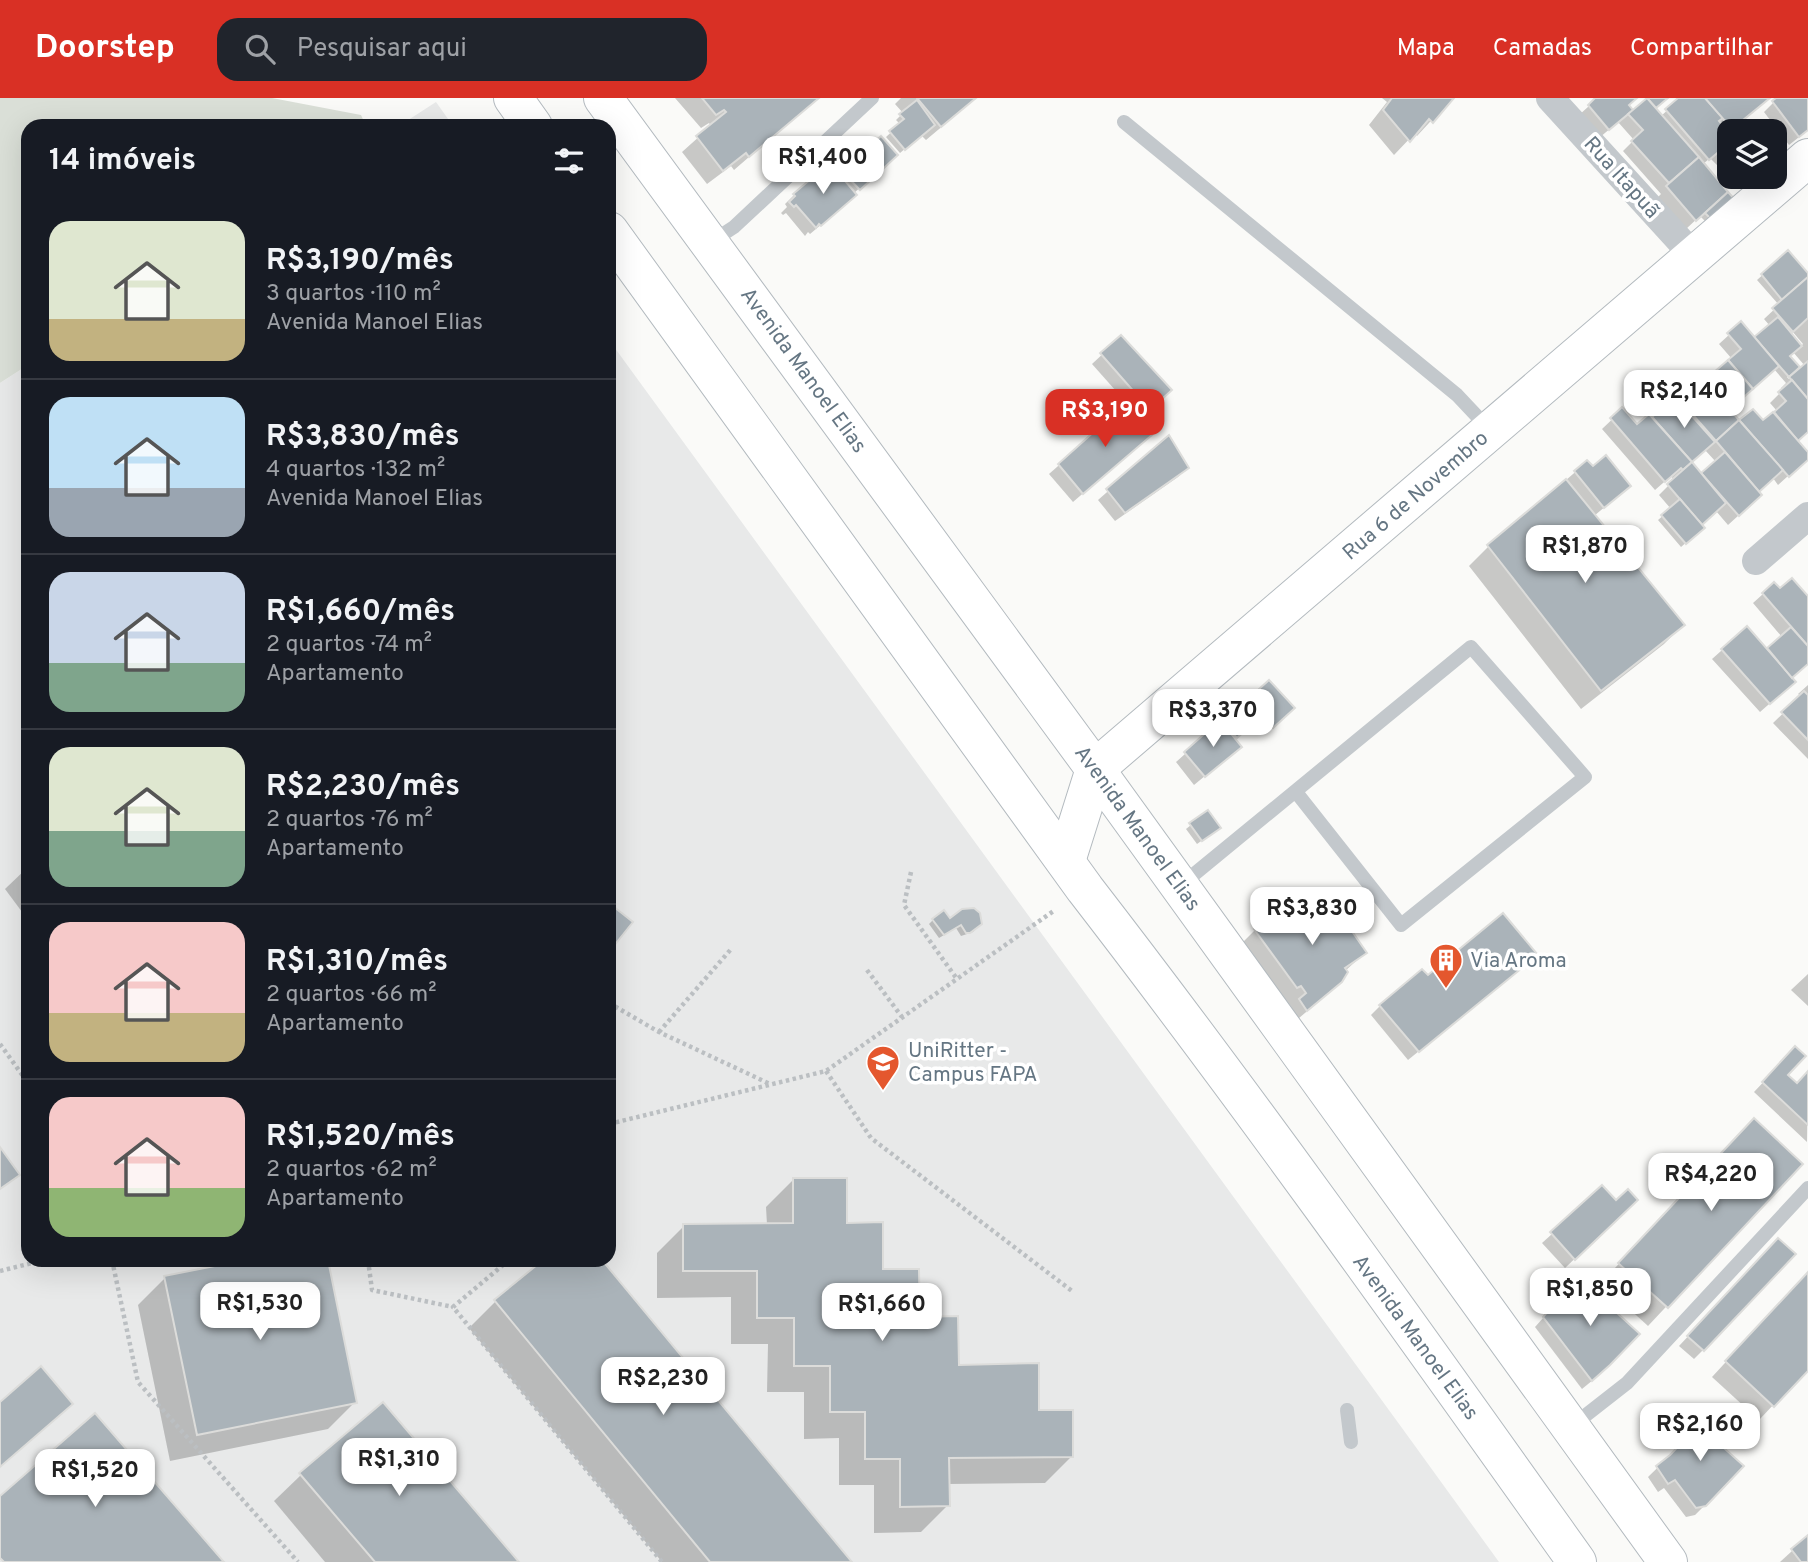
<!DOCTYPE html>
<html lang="pt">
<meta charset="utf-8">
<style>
:root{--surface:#171b24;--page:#20242c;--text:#f1f3f6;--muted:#9ea1a6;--line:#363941;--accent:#d93025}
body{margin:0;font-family:Overpass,sans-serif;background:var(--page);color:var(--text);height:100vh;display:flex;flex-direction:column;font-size:26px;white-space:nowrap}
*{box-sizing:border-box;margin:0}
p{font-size:23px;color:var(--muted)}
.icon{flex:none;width:38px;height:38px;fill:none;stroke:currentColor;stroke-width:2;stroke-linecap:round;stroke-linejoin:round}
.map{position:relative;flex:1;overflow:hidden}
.details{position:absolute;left:21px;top:21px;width:595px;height:1148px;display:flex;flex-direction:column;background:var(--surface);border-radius:21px;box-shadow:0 7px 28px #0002}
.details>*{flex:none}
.tools{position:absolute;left:1717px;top:21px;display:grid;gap:14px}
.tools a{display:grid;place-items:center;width:70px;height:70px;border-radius:14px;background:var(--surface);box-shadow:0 7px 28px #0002;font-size:35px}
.price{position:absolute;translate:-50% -60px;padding:0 16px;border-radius:14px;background:#fff;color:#222;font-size:23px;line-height:46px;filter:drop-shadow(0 2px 4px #0008)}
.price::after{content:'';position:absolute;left:50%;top:42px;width:21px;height:16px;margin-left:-10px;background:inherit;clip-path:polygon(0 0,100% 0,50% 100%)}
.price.on{background:var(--accent);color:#fff}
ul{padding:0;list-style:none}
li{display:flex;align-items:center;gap:21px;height:175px;padding:0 28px}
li+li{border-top:2px solid var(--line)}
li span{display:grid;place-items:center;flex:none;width:196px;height:140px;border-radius:21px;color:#555}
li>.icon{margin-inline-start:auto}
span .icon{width:84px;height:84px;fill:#fffc;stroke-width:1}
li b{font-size:30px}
h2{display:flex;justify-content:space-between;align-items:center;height:84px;padding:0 28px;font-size:30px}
header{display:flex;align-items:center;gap:42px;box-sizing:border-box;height:98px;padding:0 35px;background:var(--accent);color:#fff}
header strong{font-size:33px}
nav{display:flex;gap:38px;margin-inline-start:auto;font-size:24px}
.search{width:490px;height:63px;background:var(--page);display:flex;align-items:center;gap:18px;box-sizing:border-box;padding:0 24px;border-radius:21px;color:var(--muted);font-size:26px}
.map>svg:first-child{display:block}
.built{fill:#e8e9e9}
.green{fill:#dadfd7}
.shadow{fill:#0003;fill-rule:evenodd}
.building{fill:#aab3b9;stroke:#dcdcda;stroke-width:2}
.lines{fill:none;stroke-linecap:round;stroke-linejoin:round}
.secondary-casing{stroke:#b3babf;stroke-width:40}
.path{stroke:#bbbfc2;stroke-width:4.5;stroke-dasharray:3.5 3.5;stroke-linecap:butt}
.lane{stroke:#c3c8cc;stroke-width:14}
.street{stroke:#c3c8cc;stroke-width:28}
.secondary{stroke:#fff;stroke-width:38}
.labels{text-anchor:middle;stroke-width:7;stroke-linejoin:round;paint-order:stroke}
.street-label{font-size:21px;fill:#657683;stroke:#fff}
.poi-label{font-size:21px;fill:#657683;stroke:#fff;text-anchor:start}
</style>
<header>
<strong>Doorstep</strong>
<div class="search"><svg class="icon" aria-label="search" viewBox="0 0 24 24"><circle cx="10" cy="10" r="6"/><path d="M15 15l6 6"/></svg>Pesquisar aqui</div>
<nav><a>Mapa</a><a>Camadas</a><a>Compartilhar</a></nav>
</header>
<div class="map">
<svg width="1808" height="1464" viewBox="0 0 1808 1464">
<rect width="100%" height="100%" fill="#fafaf8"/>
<g class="built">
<path d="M436,4L453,28H399Z"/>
<path d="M609,242L1402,1330L1499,1464H0V285L28,267V1162H609Z"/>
</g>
<path class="green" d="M0,0H272L361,17L366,28H28V267L0,285Z"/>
<g class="shadow">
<path d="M675,0H817L734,72L731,68L707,86L682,54L711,28L709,25L701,30Z"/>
<path d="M901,0H976L926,42L921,37L900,55L886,39L900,26L896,22L903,15L895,6Z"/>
<path d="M1382,0H1452L1417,38L1415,35L1394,57L1369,27L1387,4Z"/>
<path d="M1598,0H1637L1627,8L1633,14L1649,0H1666L1654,11L1661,18L1681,0H1767L1726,35L1729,38V57L1717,67L1710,60L1702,67L1735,105L1710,128L1700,118L1686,131L1658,99L1661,96L1623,53L1634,42L1618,24L1599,40L1579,17Z"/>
<path d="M1775,0H1808V32L1789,47L1764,14L1776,2Z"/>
<path d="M881,41L896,57L854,95L846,106L810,136L808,134L805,138L786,115L783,117L781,115L787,109L785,106L794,97L840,79Z"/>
<path d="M1788,154L1808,178V333L1796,343L1808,357V360L1778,387L1773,380L1757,395L1750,407L1728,427L1716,413L1700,427L1698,434L1681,449L1658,422L1671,411L1659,397L1674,382L1671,378L1655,392L1602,331L1622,312L1637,329L1652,321L1702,281L1705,285L1732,261L1719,246L1741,226L1754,242L1770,228L1764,221L1779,207L1757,182ZM1792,233L1803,246L1800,249L1789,236ZM1793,254L1805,268L1789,281L1787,279L1797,269L1788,258ZM1774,271L1786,285L1781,290L1783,292L1770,305L1777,313L1763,325H1739L1728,311ZM1705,352L1716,364L1701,377L1690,365Z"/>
<path d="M1121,239L1160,302L1140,320L1092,266Z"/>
<path d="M1125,309L1140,346L1073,404L1049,376Z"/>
<path d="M1169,340L1187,370L1178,379L1115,423L1098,402Z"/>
<path d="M1587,364L1619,397L1594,418L1683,527L1664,546L1581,611L1469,468L1488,449Z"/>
<path d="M1780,493L1808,501V564L1790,580L1784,593L1760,614L1712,561L1747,530L1766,553L1782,539L1753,505L1763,496Z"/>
<path d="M1269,585L1292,610L1268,633L1257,620L1233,642L1240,649L1194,687L1176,664L1246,602L1248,604Z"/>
<path d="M1808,587V661L1773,625L1801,598L1798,596Z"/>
<path d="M1191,727L1214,734L1197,746L1186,731Z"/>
<path d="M28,769V822L5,791Z"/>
<path d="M1313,814L1365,855L1345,873L1341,883L1325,898L1292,926L1286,917L1292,910L1285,901L1282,903L1241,846L1255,832Z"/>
<path d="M933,822H949L977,829L973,834L961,838L956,830L939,840L929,826Z"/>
<path d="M1526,866L1408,962L1371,917L1380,908L1427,879Z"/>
<path d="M1808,876V908L1791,892Z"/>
<path d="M1786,960V977L1797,987L1808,975L1807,1044L1754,994Z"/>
<path d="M1735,1041L1800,1066L1648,1228L1601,1185Z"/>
<path d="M793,1082L845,1126L957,1268L1037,1314L1072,1358L1045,1385L948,1386V1407L921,1434L874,1435V1387H839V1340L804,1341V1294H767L768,1246H731V1199L657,1200V1155L684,1128L767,1127L766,1109Z"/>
<path d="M1636,1102L1565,1170L1542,1145L1552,1136L1616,1104Z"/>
<path d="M1769,1152L1703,1252L1694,1261L1679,1248Z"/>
<path d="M253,1162H326L355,1304L328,1331L170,1363L138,1207L165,1180Z"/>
<path d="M546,1162H600L850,1464H662L469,1230L495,1204Z"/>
<path d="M1808,1175V1270L1759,1322L1712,1279Z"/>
<path d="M1569,1191L1614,1214L1599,1277L1582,1291L1535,1229Z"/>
<path d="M1706,1311L1703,1333L1705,1407L1695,1417L1686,1419L1664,1390L1658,1394L1648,1379L1686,1342L1681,1337Z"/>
<path d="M301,1377L517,1464H325L274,1403Z"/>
<path d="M1808,1439V1464H1780L1792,1453Z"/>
</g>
<g class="building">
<path d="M702,0H819L749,59L746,55L723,73L696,38L726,14L724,12L716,17Z"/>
<path d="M917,0H976L941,29Z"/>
<path d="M1392,0H1454L1433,25L1429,21L1410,44L1383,12Z"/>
<path d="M1595,0H1637L1629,7L1633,12L1609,32L1588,7Z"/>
<path d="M1647,0H1668L1656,10Z"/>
<path d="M1647,0L1699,59L1669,85L1631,43L1643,32L1628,16Z"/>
<path d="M1678,0H1705L1723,20L1719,23L1729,35V58L1727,59L1721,52L1709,62L1665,11Z"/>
<path d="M1705,0H1770L1732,31Z"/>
<path d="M1776,0H1808V32L1799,39L1772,3Z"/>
<path d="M917,2L935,27L905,52L889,33L904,21L899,16Z"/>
<path d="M881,38L898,57L860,92L842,73Z"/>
<path d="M1699,59L1728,94L1696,123L1666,88Z"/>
<path d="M830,65L857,97L821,128L819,126L816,130L796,107L794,109L789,104L795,98L793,96Z"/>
<path d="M1728,94L1738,105L1715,125L1705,115Z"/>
<path d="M1788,152L1808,175V179L1782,202L1761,176Z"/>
<path d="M1808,179V220L1793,234L1772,210Z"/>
<path d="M1778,219L1802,248L1790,258L1800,269L1789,279L1754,239Z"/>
<path d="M1741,223L1779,268L1753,291L1728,262L1741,251L1727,235Z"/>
<path d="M1121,237L1172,292L1150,312L1100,255Z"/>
<path d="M1728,262L1753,291L1730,311L1705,282Z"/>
<path d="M1808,263V301L1789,279Z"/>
<path d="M1702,279L1739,322L1716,343L1678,300Z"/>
<path d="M1792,282L1808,301V334L1798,343L1774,314L1786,303L1778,294Z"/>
<path d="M1675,299L1715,344L1692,364L1652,319Z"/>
<path d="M1125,306L1152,337L1083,396L1058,366Z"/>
<path d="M1622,309L1637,326L1649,316L1692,364L1683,372L1681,370L1665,384L1610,320Z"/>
<path d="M1753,311L1763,322L1773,314L1808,354V362L1789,379L1739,322Z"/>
<path d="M1739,322L1783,372L1759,394L1716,343Z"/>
<path d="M1169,337L1189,370L1125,415L1106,391Z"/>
<path d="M1725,354L1762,397L1739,418L1701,375Z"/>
<path d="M1606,357L1631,388L1604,410L1574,373L1587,362L1593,368Z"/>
<path d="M1692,364L1726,405L1702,427L1667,386Z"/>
<path d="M1566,381L1685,527L1601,593L1487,447Z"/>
<path d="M1680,401L1705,430L1686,446L1661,417Z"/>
<path d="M1792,480L1808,498V548L1762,495L1774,484L1780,490Z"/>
<path d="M1747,528L1796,584L1770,606L1721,551Z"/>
<path d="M1791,529L1808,548V566L1792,580L1767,550Z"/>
<path d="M1269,582L1295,610L1273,630L1248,601Z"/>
<path d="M1804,593L1808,597V642L1781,614Z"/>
<path d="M1246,599L1262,617L1237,640L1220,621Z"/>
<path d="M1220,622L1242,649L1205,679L1184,654Z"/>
<path d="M1208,712L1221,730L1202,743L1189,725Z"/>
<path d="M1302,796L1313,811L1329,800L1367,855L1345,870L1348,874L1342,884L1307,913L1299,901L1306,895L1301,888L1297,890L1254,831Z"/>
<path d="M609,805L633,824L609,854Z"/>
<path d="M974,810L980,815L982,826L970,835H966L961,827L944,837L932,821L944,812L950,820L962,811Z"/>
<path d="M1503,815L1538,857L1419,954L1379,907L1422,871L1428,877Z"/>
<path d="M1795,948L1806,958L1788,977L1797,985L1808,973V1027L1762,984Z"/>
<path d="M1754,1020L1803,1066L1668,1210L1618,1165Z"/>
<path d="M0,1049L20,1077L0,1091Z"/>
<path d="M793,1080H847V1125L883,1124V1171H919L920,1219L958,1218L959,1267L1039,1265V1312H1073V1359L949,1360L950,1408L900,1409V1361H865V1314H830V1268H794V1220H757V1173H683V1126L793,1125Z"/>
<path d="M1602,1087L1616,1102L1628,1091L1638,1102L1575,1162L1550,1134Z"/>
<path d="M1778,1140L1796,1156L1704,1253L1687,1238Z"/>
<path d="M245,1162H328L357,1305L197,1337L164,1178Z"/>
<path d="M543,1162H602L852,1464H710L494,1202Z"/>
<path d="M1808,1174V1273L1774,1309L1725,1263Z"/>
<path d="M1578,1179L1604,1203L1610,1197L1623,1208L1616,1214L1640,1236L1610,1267L1592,1283L1543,1219Z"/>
<path d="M41,1268L73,1306L0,1369V1304Z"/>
<path d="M383,1304L519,1464H375L299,1375Z"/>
<path d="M1706,1308L1718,1319L1705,1333L1744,1368L1706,1408L1696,1410L1675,1382L1668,1386L1656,1368L1670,1357L1694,1332L1689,1327Z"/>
<path d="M95,1315L224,1464H4L0,1460V1398Z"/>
<path d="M1808,1437V1464H1801L1791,1451Z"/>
</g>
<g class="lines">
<defs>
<g id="secondary">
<path d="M513,0L533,28"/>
<path d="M603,0L1095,671L1668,1464"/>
<path d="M609,133L1085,791C1255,1011 1416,1238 1577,1464"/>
<path d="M1066,763L1095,671L1808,60"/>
</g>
</defs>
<use href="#secondary" class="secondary-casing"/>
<g class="path">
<path d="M911,774L904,807L957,881"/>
<path d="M867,872L902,919"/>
<path d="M609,905L659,934L770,986"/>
<path d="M659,934L732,850"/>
<path d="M0,946L28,985"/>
<path d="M826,973L871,1040L1072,1193"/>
<path d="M609,1026L826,973L1055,812"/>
<path d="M112,1162L138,1284L298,1464"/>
<path d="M368,1162L372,1192L453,1209"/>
<path d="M509,1162L453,1209L662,1464"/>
<path d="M0,1173L44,1162"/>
</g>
<g class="lane">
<path d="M1124,24L1457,297L1489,331"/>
<path d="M711,144L734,129L872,0"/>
<path d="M1181,787L1471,549L1585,679L1401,827L1296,694"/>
<path d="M1347,1312L1351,1344"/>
<path d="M1572,1328L1627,1285L1808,1090"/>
</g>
<g class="street">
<path d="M1550,0L1694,158"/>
<path d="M1756,463L1808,418"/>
</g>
<use href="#secondary" class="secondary"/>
</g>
<defs>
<symbol id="building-pin" viewBox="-11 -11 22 30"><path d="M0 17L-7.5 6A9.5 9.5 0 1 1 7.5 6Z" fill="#e4572e" stroke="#fff"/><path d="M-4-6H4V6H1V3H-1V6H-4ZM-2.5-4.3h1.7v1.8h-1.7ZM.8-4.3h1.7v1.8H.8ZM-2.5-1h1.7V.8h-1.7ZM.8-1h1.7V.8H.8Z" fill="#fff"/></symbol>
<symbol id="university-pin" viewBox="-11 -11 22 30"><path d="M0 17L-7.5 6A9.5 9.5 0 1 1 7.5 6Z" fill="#e4572e" stroke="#fff"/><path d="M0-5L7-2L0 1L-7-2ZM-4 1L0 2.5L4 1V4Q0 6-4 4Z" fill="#fff"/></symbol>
</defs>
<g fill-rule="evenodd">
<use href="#building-pin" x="1427" y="843" width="38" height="52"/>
<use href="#university-pin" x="864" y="945" width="38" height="52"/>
</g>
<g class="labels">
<g class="street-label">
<text transform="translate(1622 79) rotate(48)" y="7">Rua Itapuã</text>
<text transform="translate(804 272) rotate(54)" y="7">Avenida Manoel Elias</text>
<text transform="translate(1415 397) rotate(-41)" y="7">Rua 6 de Novembro</text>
<text transform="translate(1138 730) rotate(54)" y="7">Avenida Manoel Elias</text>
<text transform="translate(1416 1239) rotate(54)" y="7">Avenida Manoel Elias</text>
</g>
<g class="poi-label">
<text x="1470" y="869">Via Aroma</text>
<text x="908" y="959">UniRitter -<tspan x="908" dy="24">Campus FAPA</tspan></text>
</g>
</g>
</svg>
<div class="tools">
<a><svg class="icon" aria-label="layers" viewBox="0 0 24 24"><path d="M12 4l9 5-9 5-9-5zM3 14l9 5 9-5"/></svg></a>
</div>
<b class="price" style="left:823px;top:98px">R$1,400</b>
<b class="price" style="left:1684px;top:332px">R$2,140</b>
<b class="price on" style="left:1105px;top:351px">R$3,190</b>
<b class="price" style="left:1585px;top:487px">R$1,870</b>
<b class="price" style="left:1213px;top:651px">R$3,370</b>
<b class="price" style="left:1312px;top:849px">R$3,830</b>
<b class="price" style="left:1711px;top:1115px">R$4,220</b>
<b class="price" style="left:1590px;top:1230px">R$1,850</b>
<b class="price" style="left:260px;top:1244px">R$1,530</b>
<b class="price" style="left:882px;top:1245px">R$1,660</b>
<b class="price" style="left:663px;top:1319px">R$2,230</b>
<b class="price" style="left:1700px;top:1365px">R$2,160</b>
<b class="price" style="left:399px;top:1400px">R$1,310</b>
<b class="price" style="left:95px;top:1411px">R$1,520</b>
<section class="details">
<h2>14 imóveis<svg class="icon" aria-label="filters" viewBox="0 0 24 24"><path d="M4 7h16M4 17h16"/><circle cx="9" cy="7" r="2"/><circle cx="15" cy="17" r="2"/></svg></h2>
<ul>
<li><span style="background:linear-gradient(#dfe7d0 70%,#c2b280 0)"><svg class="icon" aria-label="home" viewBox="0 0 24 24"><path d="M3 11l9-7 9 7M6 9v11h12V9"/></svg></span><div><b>R$3,190/mês</b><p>3 quartos · 110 m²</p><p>Avenida Manoel Elias</p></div></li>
<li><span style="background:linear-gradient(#bfe0f5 65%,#9aa5b1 0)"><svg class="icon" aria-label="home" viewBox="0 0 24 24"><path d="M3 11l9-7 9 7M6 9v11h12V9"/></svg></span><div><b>R$3,830/mês</b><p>4 quartos · 132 m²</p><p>Avenida Manoel Elias</p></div></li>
<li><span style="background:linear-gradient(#c9d6e8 65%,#7fa58c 0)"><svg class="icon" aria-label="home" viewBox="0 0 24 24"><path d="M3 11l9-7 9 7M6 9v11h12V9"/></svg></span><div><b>R$1,660/mês</b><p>2 quartos · 74 m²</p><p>Apartamento</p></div></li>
<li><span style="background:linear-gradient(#dfe7d0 60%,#7fa58c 0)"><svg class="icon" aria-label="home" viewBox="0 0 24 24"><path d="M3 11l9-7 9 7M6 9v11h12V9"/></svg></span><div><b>R$2,230/mês</b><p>2 quartos · 76 m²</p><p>Apartamento</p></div></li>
<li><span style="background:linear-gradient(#f6c9c9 65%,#c2b280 0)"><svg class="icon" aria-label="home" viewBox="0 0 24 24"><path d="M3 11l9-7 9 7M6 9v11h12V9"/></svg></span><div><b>R$1,310/mês</b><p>2 quartos · 66 m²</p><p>Apartamento</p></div></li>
<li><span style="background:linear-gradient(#f6c9c9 65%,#8fb573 0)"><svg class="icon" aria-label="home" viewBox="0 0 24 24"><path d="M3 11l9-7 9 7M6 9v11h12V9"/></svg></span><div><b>R$1,520/mês</b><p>2 quartos · 62 m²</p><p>Apartamento</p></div></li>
</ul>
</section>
</div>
